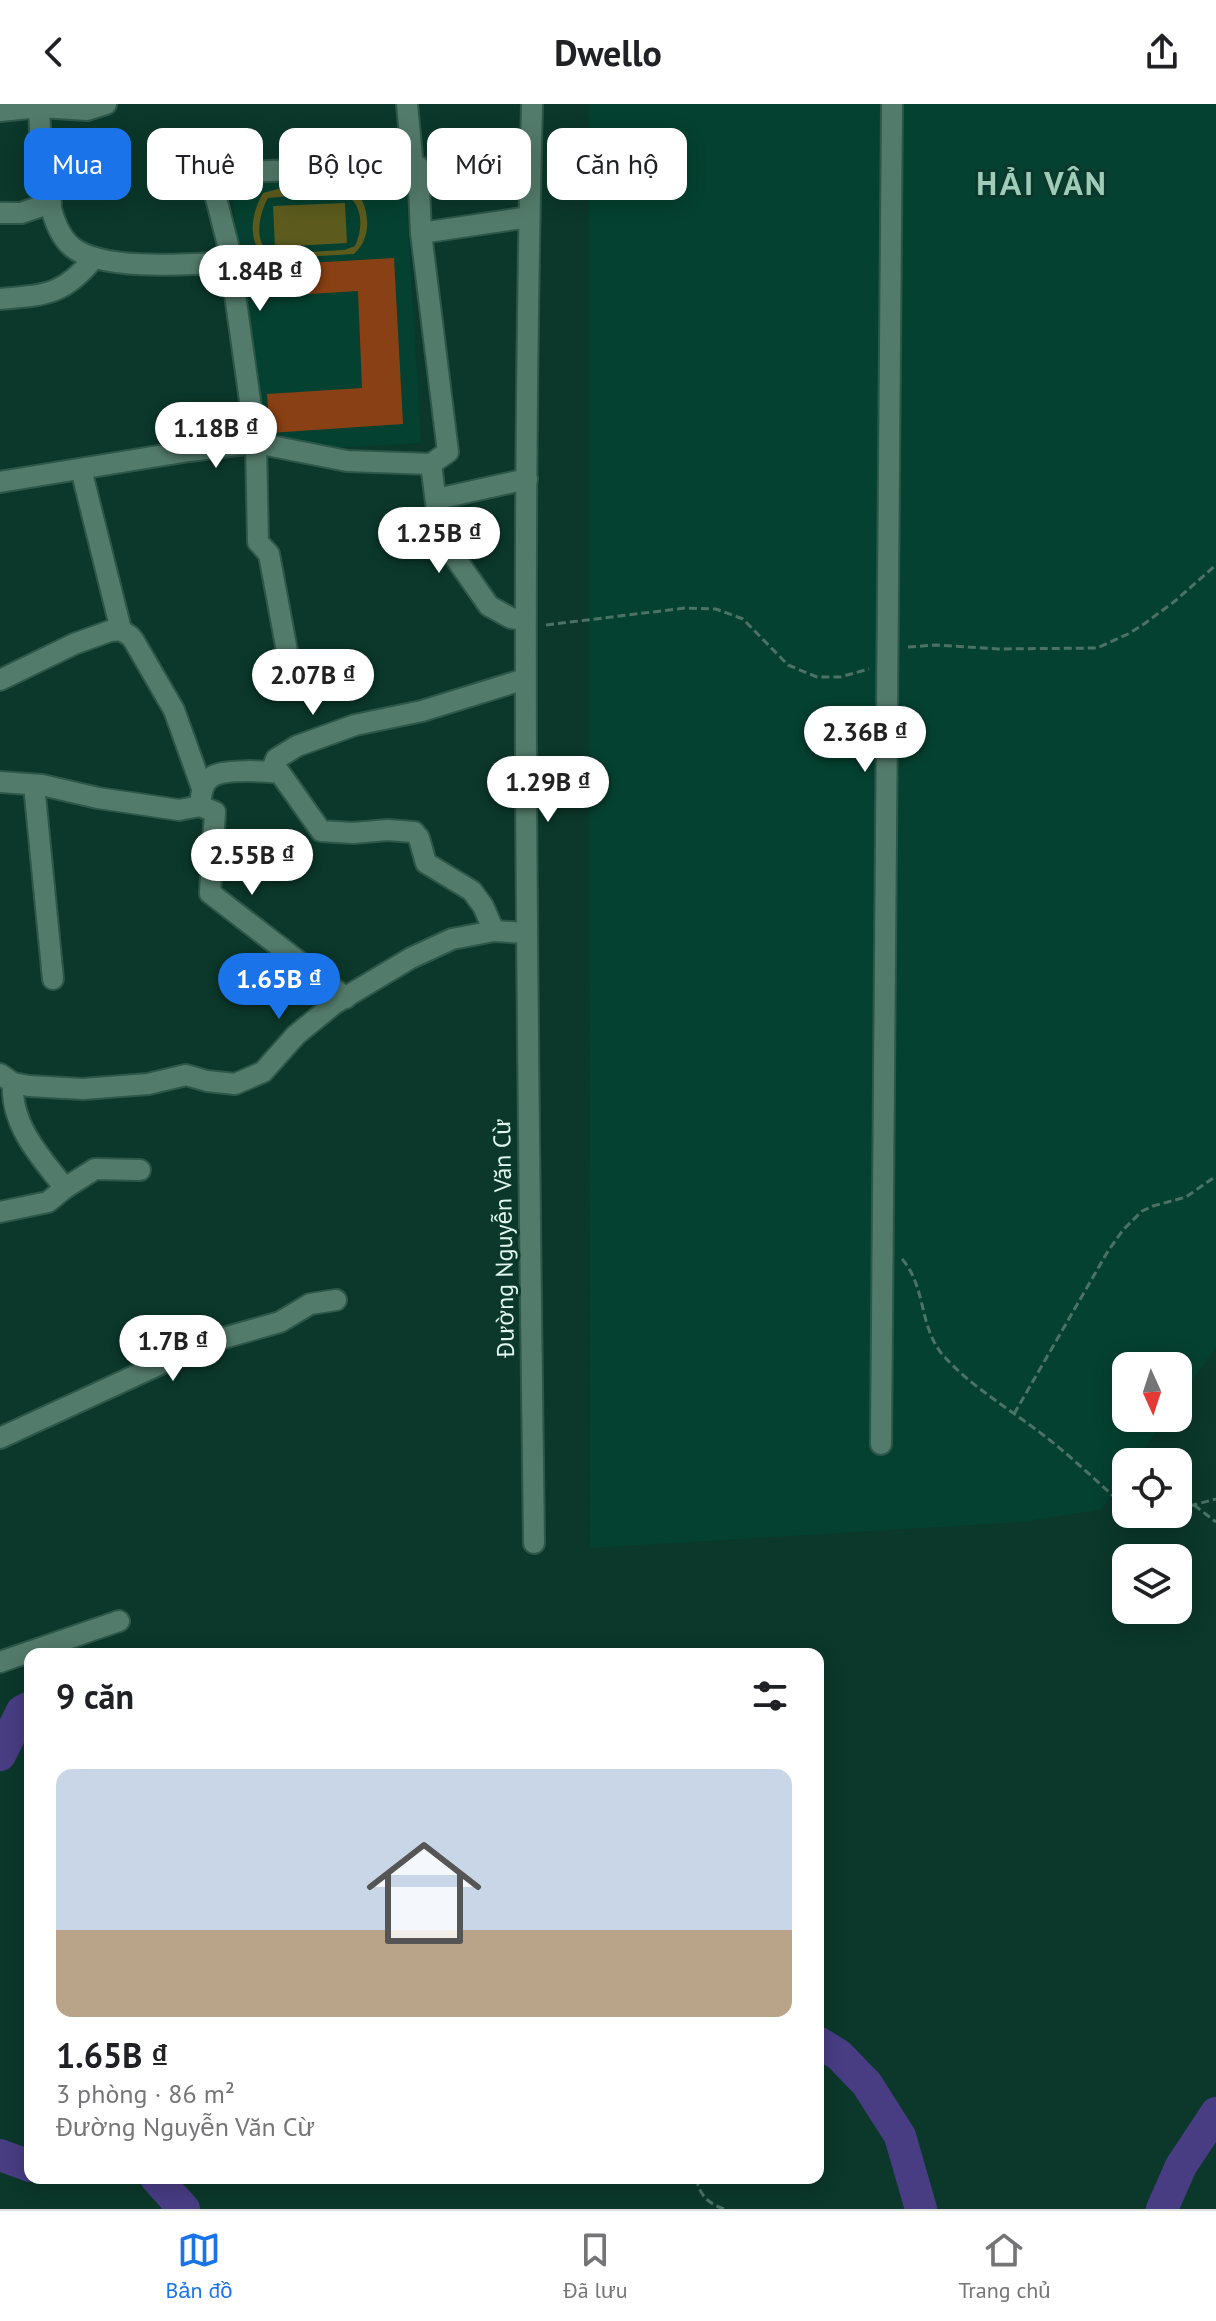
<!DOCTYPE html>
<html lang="vi">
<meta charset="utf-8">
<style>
:root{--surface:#fff;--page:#f2f2f2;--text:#202124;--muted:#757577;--line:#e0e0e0;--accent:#1a73e8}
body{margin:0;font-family:"PT Sans",sans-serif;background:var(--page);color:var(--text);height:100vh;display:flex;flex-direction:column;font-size:30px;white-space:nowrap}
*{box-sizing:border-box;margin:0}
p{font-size:26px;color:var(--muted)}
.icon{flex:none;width:44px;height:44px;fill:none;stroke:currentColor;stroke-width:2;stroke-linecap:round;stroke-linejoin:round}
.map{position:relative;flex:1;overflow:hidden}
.details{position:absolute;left:24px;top:1544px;width:800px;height:536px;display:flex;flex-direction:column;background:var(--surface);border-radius:16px;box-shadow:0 4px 20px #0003}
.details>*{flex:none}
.banner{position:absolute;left:24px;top:24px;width:800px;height:72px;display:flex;gap:16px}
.needle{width:52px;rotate:177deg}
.buttons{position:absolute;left:1112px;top:1248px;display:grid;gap:16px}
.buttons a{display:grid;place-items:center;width:80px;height:80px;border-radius:16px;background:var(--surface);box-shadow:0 4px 20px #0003;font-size:40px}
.price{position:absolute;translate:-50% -68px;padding:0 18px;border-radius:28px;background:#fff;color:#222;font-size:26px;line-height:52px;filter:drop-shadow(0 2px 4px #0008)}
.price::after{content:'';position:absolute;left:50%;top:48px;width:24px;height:18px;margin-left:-12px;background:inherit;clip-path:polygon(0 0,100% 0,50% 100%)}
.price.active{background:var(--accent);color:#fff}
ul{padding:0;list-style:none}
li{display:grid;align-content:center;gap:16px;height:424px;padding:0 32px}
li+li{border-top:2px solid var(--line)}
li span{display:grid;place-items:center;height:248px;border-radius:16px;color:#555}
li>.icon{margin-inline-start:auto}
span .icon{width:144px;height:144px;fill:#fffc;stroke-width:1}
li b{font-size:34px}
h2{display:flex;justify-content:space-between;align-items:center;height:96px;padding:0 32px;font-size:34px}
.chip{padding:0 28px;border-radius:16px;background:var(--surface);box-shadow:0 4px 20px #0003;font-size:28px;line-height:72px}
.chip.active{background:var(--accent);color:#fff}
header{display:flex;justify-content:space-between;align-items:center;height:104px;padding:0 32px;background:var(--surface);font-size:36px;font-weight:700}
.tabs{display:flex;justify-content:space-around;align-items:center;height:112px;border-top:2px solid var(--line);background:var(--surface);font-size:22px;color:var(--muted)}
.tabs a{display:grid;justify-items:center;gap:4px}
.tabs .active{color:var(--accent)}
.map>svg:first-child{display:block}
.built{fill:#054130}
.green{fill:#5c5b1d;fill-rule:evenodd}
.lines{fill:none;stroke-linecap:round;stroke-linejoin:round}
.river{stroke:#483d83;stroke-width:32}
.building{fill:#894014}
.minor-casing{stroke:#2d5749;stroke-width:24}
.path{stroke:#4c7265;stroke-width:3;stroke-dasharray:8 4;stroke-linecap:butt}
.minor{stroke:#537b6b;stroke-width:20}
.labels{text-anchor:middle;stroke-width:6;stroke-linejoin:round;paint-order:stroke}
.street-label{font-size:24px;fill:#e1f8ee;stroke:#0b382a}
.district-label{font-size:32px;font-weight:bold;letter-spacing:2px;fill:#9eccb9;stroke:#0b382a}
</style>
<header><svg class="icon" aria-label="back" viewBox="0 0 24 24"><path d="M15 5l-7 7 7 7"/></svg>Dwello<svg class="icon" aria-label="share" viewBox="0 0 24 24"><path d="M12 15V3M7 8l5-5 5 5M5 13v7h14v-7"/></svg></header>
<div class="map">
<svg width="1216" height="2105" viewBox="0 0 1216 2105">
<rect width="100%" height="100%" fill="#0b382a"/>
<g class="built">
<path d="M589,0H1216V1243L1178,1297V1262H1126V1314H1166L1135,1358H1126V1371L1102,1405L1022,1418L590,1444Z"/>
<path d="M405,71L421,339L328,344L259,332L231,81Z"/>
</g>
<g class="green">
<path d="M332,82C336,82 341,81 345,82C365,86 371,117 365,133C363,140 359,145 354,150L267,155C246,138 251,110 263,89L278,85ZM342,88C363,98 364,123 355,142L344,146L273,150C252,141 259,110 268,94Z"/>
<path d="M345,99L347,139L275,143L273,102Z"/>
</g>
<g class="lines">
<g class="river">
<path d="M0,1651L22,1607L30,1603"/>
<path d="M818,1938L839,1951L867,1980L900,2032L921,2105"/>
<path d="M0,2051L30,2062"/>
<path d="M156,2074L184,2105"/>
<path d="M1162,2105L1181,2062L1216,2009"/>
</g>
</g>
<path class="building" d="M394,154L403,320L270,329L267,290L362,284L358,187L260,193L258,162Z"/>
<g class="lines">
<defs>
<g id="minor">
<path d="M39,0C40,35 43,120 72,143C103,168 192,160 231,158"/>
<path d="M407,0L413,63"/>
<path d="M532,0C520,480 528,959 534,1439"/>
<path d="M0,7L39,3L87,6L106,0"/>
<path d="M0,109H21L51,99"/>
<path d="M421,129L529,113"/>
<path d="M0,195C46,191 64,191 94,154"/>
<path d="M431,360L439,422L447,442L489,502L511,514L525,516"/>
<path d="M81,365L121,526"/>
<path d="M0,378L189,347L256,339L347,357L431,360"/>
<path d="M437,395L527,375"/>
<path d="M289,558L269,450L258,438L256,339L228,141L215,90L224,74L241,68L418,62L421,129L448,348L431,360"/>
<path d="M0,576L74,540L110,527L121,526L130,532L134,537L174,606L202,684"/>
<path d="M271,668L276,655L297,642L355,621L422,607L525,575"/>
<path d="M0,678L42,681L98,694L179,706L200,702C201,691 202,678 213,672C226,665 265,667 280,669L321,727L353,729L388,726L414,728L419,734L426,759L472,787L483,802L494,827"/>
<path d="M34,681L53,875"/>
<path d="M200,702L215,708L210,789L346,894"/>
<path d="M0,970L13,979L29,982L83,985L148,980L186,971L207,977L235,980L263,968L296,931L334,900L411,854L452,835L494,827L526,829"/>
<path d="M13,979C10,1020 40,1053 65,1084"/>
<path d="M0,1108L48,1098L65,1084L95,1065L140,1066"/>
<path d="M0,1334L206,1239L280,1218L310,1200L336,1196"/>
<path d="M881,1340L892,0"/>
<path d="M0,1558L119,1517"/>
</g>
</defs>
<use href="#minor" class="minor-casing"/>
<g class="path">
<path d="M546,521L685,504L716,505L743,515L788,561L817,573H840L869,565"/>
<path d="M908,543L936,541L998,545L1097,544L1128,530L1144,520L1175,497L1216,461"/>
<path d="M902,1155C926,1182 919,1222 942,1250C969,1281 1005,1302 1038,1327C1069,1350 1097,1378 1126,1403"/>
<path d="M1014,1310L1108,1147L1123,1126L1142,1107L1153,1102L1186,1093L1216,1072"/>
<path d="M1194,1401L1216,1418"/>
<path d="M1178,1405L1216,1395"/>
<path d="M696,2074C700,2091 707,2099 724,2105"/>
</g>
<use href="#minor" class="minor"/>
</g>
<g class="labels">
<g class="street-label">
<text transform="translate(504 1134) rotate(-91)" y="8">Đường Nguyễn Văn Cừ</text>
</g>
<g class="district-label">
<text x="1042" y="91">HẢI VÂN</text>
</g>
</g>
</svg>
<div class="buttons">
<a><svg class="needle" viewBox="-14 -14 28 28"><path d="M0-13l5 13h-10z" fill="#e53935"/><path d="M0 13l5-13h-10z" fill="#757577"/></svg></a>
<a><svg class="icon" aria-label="locate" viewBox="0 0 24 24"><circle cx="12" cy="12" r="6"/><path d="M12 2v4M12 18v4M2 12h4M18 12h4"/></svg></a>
<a><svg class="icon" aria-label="layers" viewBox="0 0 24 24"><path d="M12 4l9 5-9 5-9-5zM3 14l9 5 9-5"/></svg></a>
</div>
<b class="price" style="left:260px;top:209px">1.84B ₫</b>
<b class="price" style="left:216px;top:366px">1.18B ₫</b>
<b class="price" style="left:439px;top:471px">1.25B ₫</b>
<b class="price" style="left:313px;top:613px">2.07B ₫</b>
<b class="price" style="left:865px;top:670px">2.36B ₫</b>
<b class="price" style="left:548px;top:720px">1.29B ₫</b>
<b class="price" style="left:252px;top:793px">2.55B ₫</b>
<b class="price active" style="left:279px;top:917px">1.65B ₫</b>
<b class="price" style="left:173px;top:1279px">1.7B ₫</b>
<div class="banner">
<a class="chip active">Mua</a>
<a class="chip">Thuê</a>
<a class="chip">Bộ lọc</a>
<a class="chip">Mới</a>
<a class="chip">Căn hộ</a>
</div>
<section class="details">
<h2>9 căn<svg class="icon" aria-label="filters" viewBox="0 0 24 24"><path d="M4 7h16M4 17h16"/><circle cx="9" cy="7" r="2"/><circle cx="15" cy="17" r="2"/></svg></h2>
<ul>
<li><span style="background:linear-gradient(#c9d6e8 65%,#b9a48a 0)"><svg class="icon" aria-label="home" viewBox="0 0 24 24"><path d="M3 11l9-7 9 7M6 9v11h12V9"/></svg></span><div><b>1.65B ₫</b><p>3 phòng · 86 m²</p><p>Đường Nguyễn Văn Cừ</p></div></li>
</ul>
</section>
</div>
<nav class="tabs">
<a class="active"><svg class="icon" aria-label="map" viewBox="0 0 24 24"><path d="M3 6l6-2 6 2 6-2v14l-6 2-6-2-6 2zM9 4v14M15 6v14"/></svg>Bản đồ</a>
<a><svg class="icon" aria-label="saved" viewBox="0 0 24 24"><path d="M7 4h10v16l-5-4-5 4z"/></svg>Đã lưu</a>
<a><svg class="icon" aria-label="home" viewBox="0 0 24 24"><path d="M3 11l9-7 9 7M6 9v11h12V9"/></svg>Trang chủ</a>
</nav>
